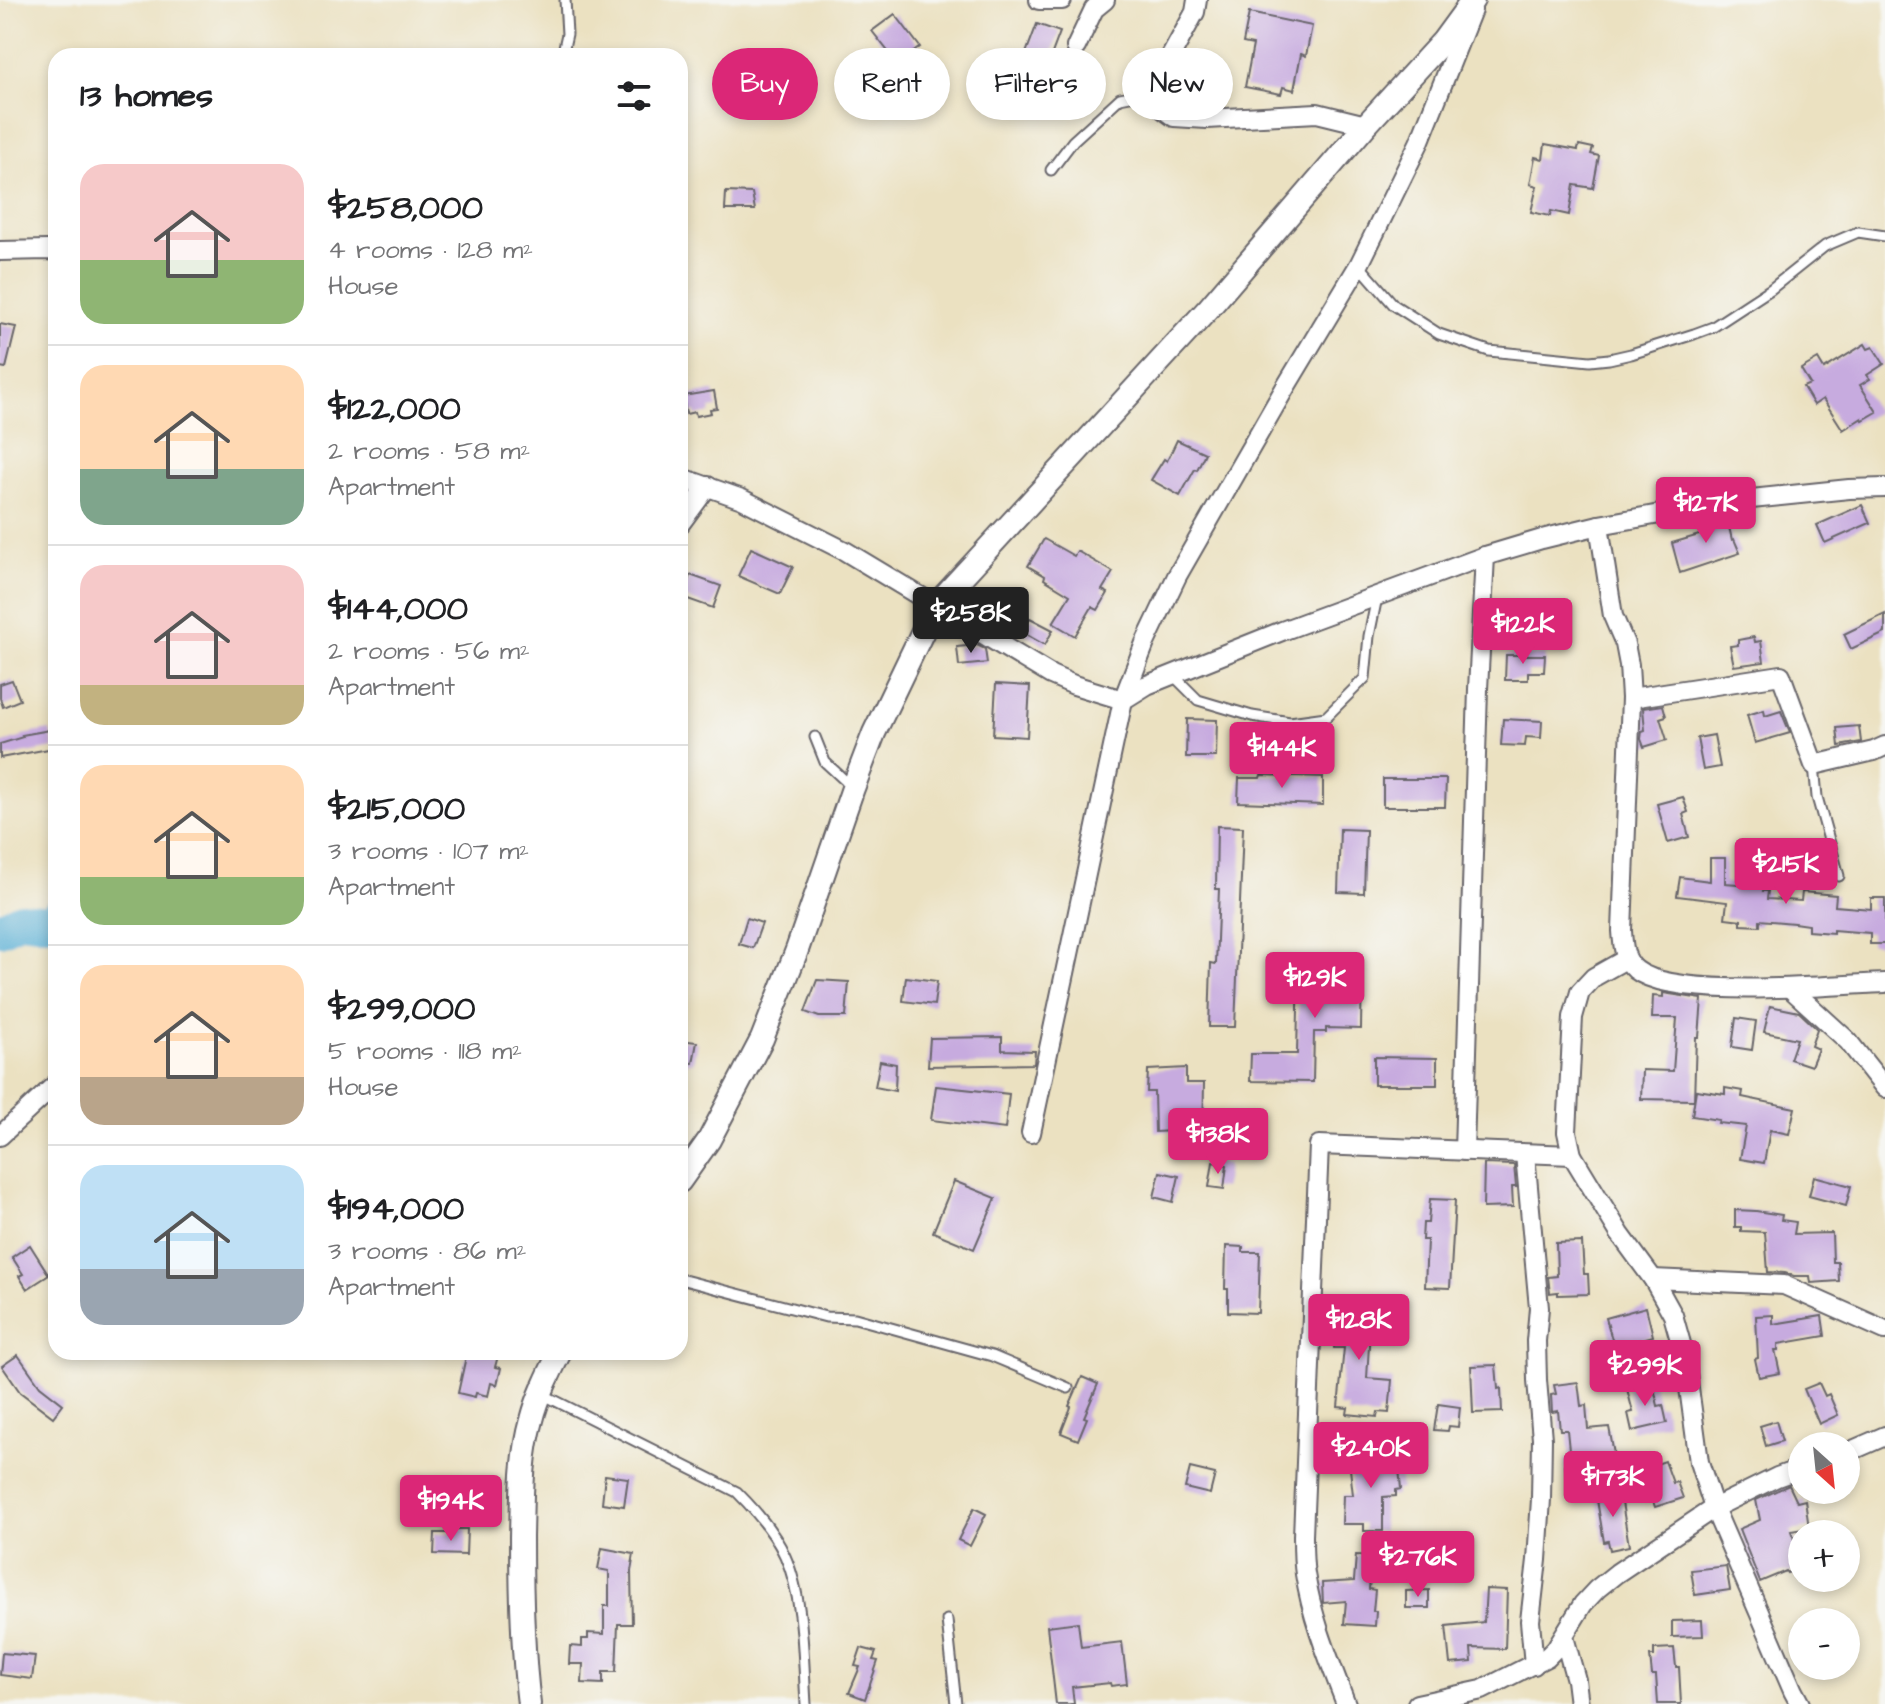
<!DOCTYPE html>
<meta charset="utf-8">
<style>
:root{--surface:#fff;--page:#f6f6f6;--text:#202124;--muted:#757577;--line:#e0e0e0;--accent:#db2777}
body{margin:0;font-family:"Architects Daughter",sans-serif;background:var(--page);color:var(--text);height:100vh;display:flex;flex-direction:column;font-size:30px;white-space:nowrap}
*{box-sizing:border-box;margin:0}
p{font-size:26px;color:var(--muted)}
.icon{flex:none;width:44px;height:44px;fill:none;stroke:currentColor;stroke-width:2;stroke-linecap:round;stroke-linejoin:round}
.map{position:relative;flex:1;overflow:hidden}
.side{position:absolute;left:48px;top:48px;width:640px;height:1312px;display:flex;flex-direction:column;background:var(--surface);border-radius:24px;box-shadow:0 4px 12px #0003}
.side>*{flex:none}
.banner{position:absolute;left:712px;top:48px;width:760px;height:72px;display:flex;gap:16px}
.needle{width:52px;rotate:153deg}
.fabs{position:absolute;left:1788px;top:1432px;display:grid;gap:16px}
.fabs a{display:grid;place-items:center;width:72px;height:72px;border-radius:50%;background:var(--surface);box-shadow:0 4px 12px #0003;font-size:40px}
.price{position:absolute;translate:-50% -68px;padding:0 18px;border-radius:8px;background:var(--accent);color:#fff;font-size:26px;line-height:52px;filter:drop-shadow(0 2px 4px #0008)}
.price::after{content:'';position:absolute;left:50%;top:48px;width:24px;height:18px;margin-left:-12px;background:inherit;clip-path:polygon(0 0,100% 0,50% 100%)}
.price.on{background:#222;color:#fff}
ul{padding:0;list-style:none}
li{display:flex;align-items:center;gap:24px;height:200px;padding:0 32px}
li+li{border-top:2px solid var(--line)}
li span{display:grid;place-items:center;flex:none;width:224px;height:160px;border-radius:24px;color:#555}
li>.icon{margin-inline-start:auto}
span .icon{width:96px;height:96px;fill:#fffc;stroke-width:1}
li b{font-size:34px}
h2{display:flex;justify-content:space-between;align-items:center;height:96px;padding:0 32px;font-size:34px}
.pill{padding:0 28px;border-radius:36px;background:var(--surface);box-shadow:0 4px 12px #0003;font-size:28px;line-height:72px}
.pill.on{background:var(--accent);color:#fff}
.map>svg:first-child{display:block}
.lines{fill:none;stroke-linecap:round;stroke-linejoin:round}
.river{stroke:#58afd5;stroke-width:34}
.building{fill:#c7abdf}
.service-casing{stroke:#68656a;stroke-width:13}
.minor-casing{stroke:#68656a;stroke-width:22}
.tertiary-casing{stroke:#68656a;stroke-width:26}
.service{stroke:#fff;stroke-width:9}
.minor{stroke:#fff;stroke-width:18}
.tertiary{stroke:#fff;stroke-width:22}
</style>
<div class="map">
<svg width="1885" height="1704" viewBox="0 0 1885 1704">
<rect width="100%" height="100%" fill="#f6f6f2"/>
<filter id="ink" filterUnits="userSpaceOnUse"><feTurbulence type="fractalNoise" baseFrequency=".0125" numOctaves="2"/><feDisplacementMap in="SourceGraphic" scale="16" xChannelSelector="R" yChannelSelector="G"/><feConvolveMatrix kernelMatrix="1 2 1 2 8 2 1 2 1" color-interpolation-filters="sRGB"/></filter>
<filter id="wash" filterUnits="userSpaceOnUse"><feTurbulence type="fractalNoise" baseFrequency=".006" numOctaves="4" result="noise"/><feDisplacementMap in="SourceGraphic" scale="32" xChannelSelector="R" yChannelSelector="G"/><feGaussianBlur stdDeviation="1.8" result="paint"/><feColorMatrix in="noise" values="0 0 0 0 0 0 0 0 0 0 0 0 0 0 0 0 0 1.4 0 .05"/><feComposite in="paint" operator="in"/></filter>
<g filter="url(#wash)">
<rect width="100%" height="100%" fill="#ebe1c1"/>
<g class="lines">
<path class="river" d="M0,929L21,919L47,922L56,916"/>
</g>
<g id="blocks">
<g class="building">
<path d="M1249,13L1312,26L1306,56L1301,54L1294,90L1283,87L1281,94L1245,87L1253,45L1243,43Z"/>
<path d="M895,14L920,47L898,64L872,31Z"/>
<path d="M1037,24L1060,32L1048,64L1025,56Z"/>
<path d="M1545,144L1578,150L1579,145L1593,148L1591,154L1599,156L1593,188L1574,185L1569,215L1551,211L1550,216L1531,212L1537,186L1530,184L1535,157L1543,159Z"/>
<path d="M726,192L752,193L755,210H725Z"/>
<path d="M0,324L16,327L6,368L0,367Z"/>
<path d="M1865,344L1868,349L1873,347L1884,364L1867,375L1870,379L1860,385L1877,412L1863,420L1862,418L1843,430L1823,399L1814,405L1803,387L1810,384L1801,369L1818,359L1824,369Z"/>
<path d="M714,391L717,408L710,409L711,413L696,416L695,412L686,414L683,396Z"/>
<path d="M1177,440L1205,453L1197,470L1195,469L1180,496L1151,480L1164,459L1167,461Z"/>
<path d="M1862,505L1870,523L1825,543L1817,525Z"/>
<path d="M1726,514L1732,540L1734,539L1740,553L1680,573L1672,543L1706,533L1703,518Z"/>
<path d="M1044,539L1074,556L1077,551L1113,572L1102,590L1108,593L1098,610L1092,607L1075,636L1053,623L1070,595L1044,579L1045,576L1028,566Z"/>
<path d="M751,548L793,567L780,594L738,576Z"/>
<path d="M690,575L721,586L713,608L682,597Z"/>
<path d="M1885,614V633L1851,649L1844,634Z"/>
<path d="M1030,618L1053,630L1045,645L1022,632Z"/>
<path d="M1754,637L1755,642L1761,641L1764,662L1734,666L1730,646L1738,645V640Z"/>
<path d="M977,645L985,649L987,663L959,666L957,647Z"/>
<path d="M1506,655H1545L1544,672H1528V680H1505Z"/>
<path d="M12,680L20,700L3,707L0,698V684Z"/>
<path d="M996,684L1030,686L1027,737L993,735Z"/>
<path d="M1663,705L1666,716L1660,718L1667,740L1644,747L1641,739L1642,731L1645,730L1643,708Z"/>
<path d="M1764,710L1765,716L1781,711L1790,733L1755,743L1747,715Z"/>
<path d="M1187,719L1217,720L1216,757H1186Z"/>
<path d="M1503,719L1542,721L1541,738L1526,737L1525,746L1501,745Z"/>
<path d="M1859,726L1861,742L1839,746L1837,728Z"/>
<path d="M50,730L54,748L0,758V744L23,737L22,735Z"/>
<path d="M1714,735L1720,767L1703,770L1697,738Z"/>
<path d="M1261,775L1323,777V805L1238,802L1239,778H1260Z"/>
<path d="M1383,779H1446L1445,807H1383Z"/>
<path d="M1683,797L1688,812L1683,814L1689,837L1668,843L1657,804Z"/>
<path d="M1217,826L1243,827L1235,1027H1209L1211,963L1216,964L1219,889H1216Z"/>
<path d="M1340,829L1366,830L1364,893L1338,892Z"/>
<path d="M1710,858H1725V883L1764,886L1763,891H1768L1767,899L1801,901L1802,892L1836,895L1835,906L1871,909V898H1885V944H1870V933L1833,930V933L1808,931V925L1794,923L1760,920V926L1741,925V920L1725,918L1727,902L1677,896L1680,877L1710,881Z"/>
<path d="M747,918L762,923L753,948L739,944Z"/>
<path d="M1299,964L1362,965L1361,1029L1326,1028V1032H1314L1313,1082L1250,1081L1251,1054H1297Z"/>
<path d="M906,977L937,981L934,1005L903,1001Z"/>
<path d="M817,980L849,982L846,1017H819L805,1012Z"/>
<path d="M1663,993L1702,999L1699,1037H1696L1694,1100L1641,1099L1642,1070L1673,1071L1677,1018H1652L1653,996L1663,997Z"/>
<path d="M1770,1006L1799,1012L1817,1029L1811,1046L1818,1049L1811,1066L1790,1059L1797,1039L1764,1032Z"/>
<path d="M1736,1018L1756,1021L1752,1050L1732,1047Z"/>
<path d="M1002,1037V1050L1035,1051L1034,1064L928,1066L930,1038Z"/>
<path d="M680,1040L697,1042L693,1063L680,1062Z"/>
<path d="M1374,1057L1437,1058V1085H1374Z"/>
<path d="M880,1061L896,1064L895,1091L875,1087Z"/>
<path d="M1186,1068V1083H1204L1203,1135L1172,1134V1131L1155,1132L1154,1092H1147L1148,1070Z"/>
<path d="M936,1086L1009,1094L1005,1129L931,1120Z"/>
<path d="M1725,1088L1743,1091L1742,1097L1795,1108L1789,1134L1770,1130L1764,1163L1740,1159L1746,1126L1718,1123L1719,1120L1692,1116L1696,1090L1725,1094Z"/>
<path d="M1213,1162L1227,1165L1224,1189L1209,1187Z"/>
<path d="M1484,1164L1514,1165L1516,1187H1512L1513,1207L1483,1208Z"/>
<path d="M1160,1172L1179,1176L1173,1202L1154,1197Z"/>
<path d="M1814,1176L1851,1186L1846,1206L1809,1196Z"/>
<path d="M954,1181L996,1198L974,1249L933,1232Z"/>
<path d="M1430,1199L1455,1200L1450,1288L1425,1287L1427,1240H1422L1423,1223H1428Z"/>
<path d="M1735,1210L1756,1211L1782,1215L1781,1220L1796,1222L1794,1234L1832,1233L1833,1262H1838L1839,1281L1811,1283L1810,1276H1794L1785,1273L1768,1272L1765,1232L1741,1231V1227H1735Z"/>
<path d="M1582,1242L1584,1274H1588L1589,1294L1558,1295V1292L1550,1293L1548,1277L1557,1276L1556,1243Z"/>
<path d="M30,1245L49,1275L27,1289L19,1276L23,1274L12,1257Z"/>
<path d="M1226,1246L1243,1247V1252H1260L1258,1313L1228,1312V1289H1225Z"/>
<path d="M1338,1298H1357V1302H1372V1329H1370L1367,1378L1392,1380L1389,1413L1378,1412L1377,1417L1347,1414L1348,1408L1338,1407L1344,1348H1334L1333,1328H1338Z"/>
<path d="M1646,1307L1653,1336L1614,1347L1606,1318Z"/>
<path d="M1773,1315V1324L1822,1316L1825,1336L1778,1344V1350H1775L1780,1373L1759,1377L1755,1359L1758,1358L1756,1316Z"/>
<path d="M467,1352H494L493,1356H498L495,1367L501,1368L497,1385L491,1383L488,1396L476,1393L475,1397L458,1393Z"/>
<path d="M18,1355L40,1386L63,1404L53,1417L20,1392L2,1366Z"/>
<path d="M1496,1365L1498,1389L1501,1388L1502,1412L1473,1413L1471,1366Z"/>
<path d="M1082,1377L1098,1384L1084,1417L1087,1418L1078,1440L1061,1433L1071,1407L1069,1406Z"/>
<path d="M1578,1382L1581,1406L1586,1405L1588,1429L1609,1427L1614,1454L1595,1456V1461H1591L1592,1473L1566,1475L1565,1460H1570L1567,1430H1560L1558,1411L1552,1412L1551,1395L1556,1394L1554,1385Z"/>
<path d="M1653,1383L1658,1406L1663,1405L1667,1423L1632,1431L1628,1413L1633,1412L1627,1389Z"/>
<path d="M1819,1383L1825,1396L1829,1394L1838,1415L1819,1424L1804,1389Z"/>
<path d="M1438,1404L1460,1407L1458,1427L1449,1426L1448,1431L1434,1430Z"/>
<path d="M1776,1421L1782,1441L1766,1446L1760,1426Z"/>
<path d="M1397,1449L1401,1489L1396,1490V1496L1383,1497V1531H1364V1524H1342L1343,1495H1353L1349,1460L1382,1457V1451Z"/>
<path d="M1665,1461L1673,1483L1677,1482L1683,1498L1655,1507L1642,1469Z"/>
<path d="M1190,1468L1215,1474L1210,1494L1185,1488Z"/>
<path d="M605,1475L628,1478L624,1506L602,1503Z"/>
<path d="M1789,1485L1797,1502L1805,1500L1809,1528L1791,1531L1802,1560V1568L1787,1573L1786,1571L1760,1582L1739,1529L1760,1520L1756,1500Z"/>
<path d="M1620,1490L1629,1546L1610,1550L1608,1541L1604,1542L1596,1494Z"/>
<path d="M974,1508L986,1514L970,1546L958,1540Z"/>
<path d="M450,1529H467L466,1555L434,1554L435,1533H450Z"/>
<path d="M602,1548L634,1554L631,1571L632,1624H618L616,1672H603V1684L582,1683L583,1664H569L570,1646L582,1647V1639H588V1633L604,1634V1606H609V1571L598,1569Z"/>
<path d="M1356,1555L1372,1556L1369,1589L1375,1590L1373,1611H1376L1375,1626L1344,1624L1346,1601L1323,1603L1322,1583L1354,1581Z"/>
<path d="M1726,1566L1730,1590L1695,1595L1691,1570Z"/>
<path d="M1486,1589L1507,1590L1505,1649L1471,1648L1472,1662L1450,1664L1446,1626L1484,1622Z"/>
<path d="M1429,1590V1608H1406V1591Z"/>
<path d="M1702,1620L1703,1636L1672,1637V1621Z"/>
<path d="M1078,1622L1081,1647L1122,1642L1127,1684L1111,1686L1110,1683L1072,1687L1074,1704H1056L1047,1626Z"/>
<path d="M861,1648L876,1652L873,1660L878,1661L865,1699L849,1693L860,1667L855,1666Z"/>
<path d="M1674,1648L1676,1667H1679L1681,1704H1658L1656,1675H1652L1650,1656H1654V1649Z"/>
<path d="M2,1653L35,1656L32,1679L0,1675Z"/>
</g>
</g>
</g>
<g filter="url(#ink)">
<use href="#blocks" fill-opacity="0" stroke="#68656a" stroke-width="2"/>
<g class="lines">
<defs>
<g id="service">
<path d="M562,56L567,34L565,0"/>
<path d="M1051,170L1073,141L1120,98L1145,93L1157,99"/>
<path d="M1359,265L1394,305L1439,334L1489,351L1590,361L1609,359L1631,354L1694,334L1713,327L1771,289L1825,246L1858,232L1885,236"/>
<path d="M1173,675L1198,700L1252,716L1290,722L1326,717L1365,678L1369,636L1377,597"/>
<path d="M815,737L825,762L853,788"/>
<path d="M1814,765L1817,797L1839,876"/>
<path d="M680,1279L826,1317L855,1318L992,1356L1068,1388"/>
<path d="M542,1394L737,1492C755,1510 775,1533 785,1556C804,1598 803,1658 806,1704"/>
<path d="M947,1620L956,1704"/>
</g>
<g id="minor">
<path d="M1039,0H1062"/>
<path d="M1197,0L1195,12L1160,76L1157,89V99L1163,109L1174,117L1207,119L1317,113L1366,125"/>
<path d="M1076,47L1094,9L1105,0"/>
<path d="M0,251L48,250L56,251"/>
<path d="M680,477L742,499L845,551L1051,675L1074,685L1123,700L1147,685L1282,631L1485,556L1542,539L1599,525L1732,501L1849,489L1885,488"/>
<path d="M680,524L708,486"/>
<path d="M1599,525L1613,616L1625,644L1629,665L1631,698L1622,931C1623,946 1624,960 1636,970C1674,1000 1833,985 1885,983"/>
<path d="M1631,698L1781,675L1814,765L1874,751L1885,746"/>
<path d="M1626,959L1594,977L1580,992L1573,1017L1567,1132L1572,1155L1620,1234L1653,1279L1673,1315L1685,1358L1699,1462L1714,1508L1793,1691L1800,1704"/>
<path d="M1790,988L1848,1041L1885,1088"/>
<path d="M1031,1133L1123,700L1145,643L1177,576L1285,388L1359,265L1419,143L1472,10"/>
<path d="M0,1136L56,1084"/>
<path d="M1464,1151L1478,689L1485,556"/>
<path d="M1525,1154L1539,1308L1536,1341L1537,1380L1542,1439L1541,1499L1537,1560L1530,1621L1534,1665"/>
<path d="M1653,1279L1784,1285L1885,1330"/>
<path d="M1846,1453L1885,1436"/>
<path d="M1564,1637L1576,1680L1579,1704"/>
<path d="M1346,1704C1330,1662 1312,1619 1305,1574C1303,1562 1303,1549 1303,1536L1319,1145L1572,1155"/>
<path d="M1417,1704L1482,1690L1547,1657L1556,1648L1583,1604L1597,1589L1617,1573L1714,1508L1777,1477L1802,1468"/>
</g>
<g id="tertiary">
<path d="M680,1181L709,1140L762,1039L797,950L853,788L874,733L935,606L1209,308L1366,125L1443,41L1473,0"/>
<path d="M529,1704C522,1648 521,1593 521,1537C522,1498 521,1459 532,1420C538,1396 549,1374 560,1352"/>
</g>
</defs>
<use href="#service" class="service-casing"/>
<use href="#minor" class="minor-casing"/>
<use href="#tertiary" class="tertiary-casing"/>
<use href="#service" class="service"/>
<use href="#minor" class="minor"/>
<use href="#tertiary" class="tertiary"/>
</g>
</g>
</svg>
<div class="fabs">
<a><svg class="needle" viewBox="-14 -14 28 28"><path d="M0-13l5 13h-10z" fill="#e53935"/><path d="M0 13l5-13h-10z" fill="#757577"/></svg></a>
<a>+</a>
<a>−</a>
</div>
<b class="price" style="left:1706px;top:545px">$127K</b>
<b class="price on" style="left:971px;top:655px">$258K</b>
<b class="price" style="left:1523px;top:666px">$122K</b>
<b class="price" style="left:1282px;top:790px">$144K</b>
<b class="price" style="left:1786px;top:906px">$215K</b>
<b class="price" style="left:1315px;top:1020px">$129K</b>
<b class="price" style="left:1218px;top:1176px">$138K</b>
<b class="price" style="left:1359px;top:1362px">$128K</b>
<b class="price" style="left:1645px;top:1408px">$299K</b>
<b class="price" style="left:1371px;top:1490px">$240K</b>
<b class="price" style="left:1613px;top:1519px">$173K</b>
<b class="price" style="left:451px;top:1543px">$194K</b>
<b class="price" style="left:1418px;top:1599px">$276K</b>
<div class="banner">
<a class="pill on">Buy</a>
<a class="pill">Rent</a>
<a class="pill">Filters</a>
<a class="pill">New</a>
</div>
<section class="side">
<h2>13 homes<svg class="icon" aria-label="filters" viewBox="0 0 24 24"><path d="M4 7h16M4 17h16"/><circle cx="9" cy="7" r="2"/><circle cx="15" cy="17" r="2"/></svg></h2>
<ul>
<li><span style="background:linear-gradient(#f6c9c9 60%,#8fb573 0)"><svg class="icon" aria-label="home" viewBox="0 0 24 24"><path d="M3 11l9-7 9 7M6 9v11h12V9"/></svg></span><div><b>$258,000</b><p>4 rooms · 128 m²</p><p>House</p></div></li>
<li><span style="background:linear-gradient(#ffd9b3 65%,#7fa58c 0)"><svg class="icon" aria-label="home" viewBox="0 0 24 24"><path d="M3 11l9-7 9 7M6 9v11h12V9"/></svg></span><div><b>$122,000</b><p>2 rooms · 58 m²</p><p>Apartment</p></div></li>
<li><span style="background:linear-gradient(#f6c9c9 75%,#c2b280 0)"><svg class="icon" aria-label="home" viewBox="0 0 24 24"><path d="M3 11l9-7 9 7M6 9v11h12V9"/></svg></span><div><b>$144,000</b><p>2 rooms · 56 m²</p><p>Apartment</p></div></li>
<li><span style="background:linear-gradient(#ffd9b3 70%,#8fb573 0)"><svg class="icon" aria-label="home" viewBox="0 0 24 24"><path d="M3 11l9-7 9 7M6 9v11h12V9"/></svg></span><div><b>$215,000</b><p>3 rooms · 107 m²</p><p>Apartment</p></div></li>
<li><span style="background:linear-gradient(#ffd9b3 70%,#b9a48a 0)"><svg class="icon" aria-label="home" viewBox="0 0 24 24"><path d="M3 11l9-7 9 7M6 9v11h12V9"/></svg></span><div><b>$299,000</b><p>5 rooms · 118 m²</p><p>House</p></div></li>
<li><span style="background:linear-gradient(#bfe0f5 65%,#9aa5b1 0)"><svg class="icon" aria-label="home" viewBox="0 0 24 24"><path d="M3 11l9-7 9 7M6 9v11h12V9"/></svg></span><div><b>$194,000</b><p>3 rooms · 86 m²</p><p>Apartment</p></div></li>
</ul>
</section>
</div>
